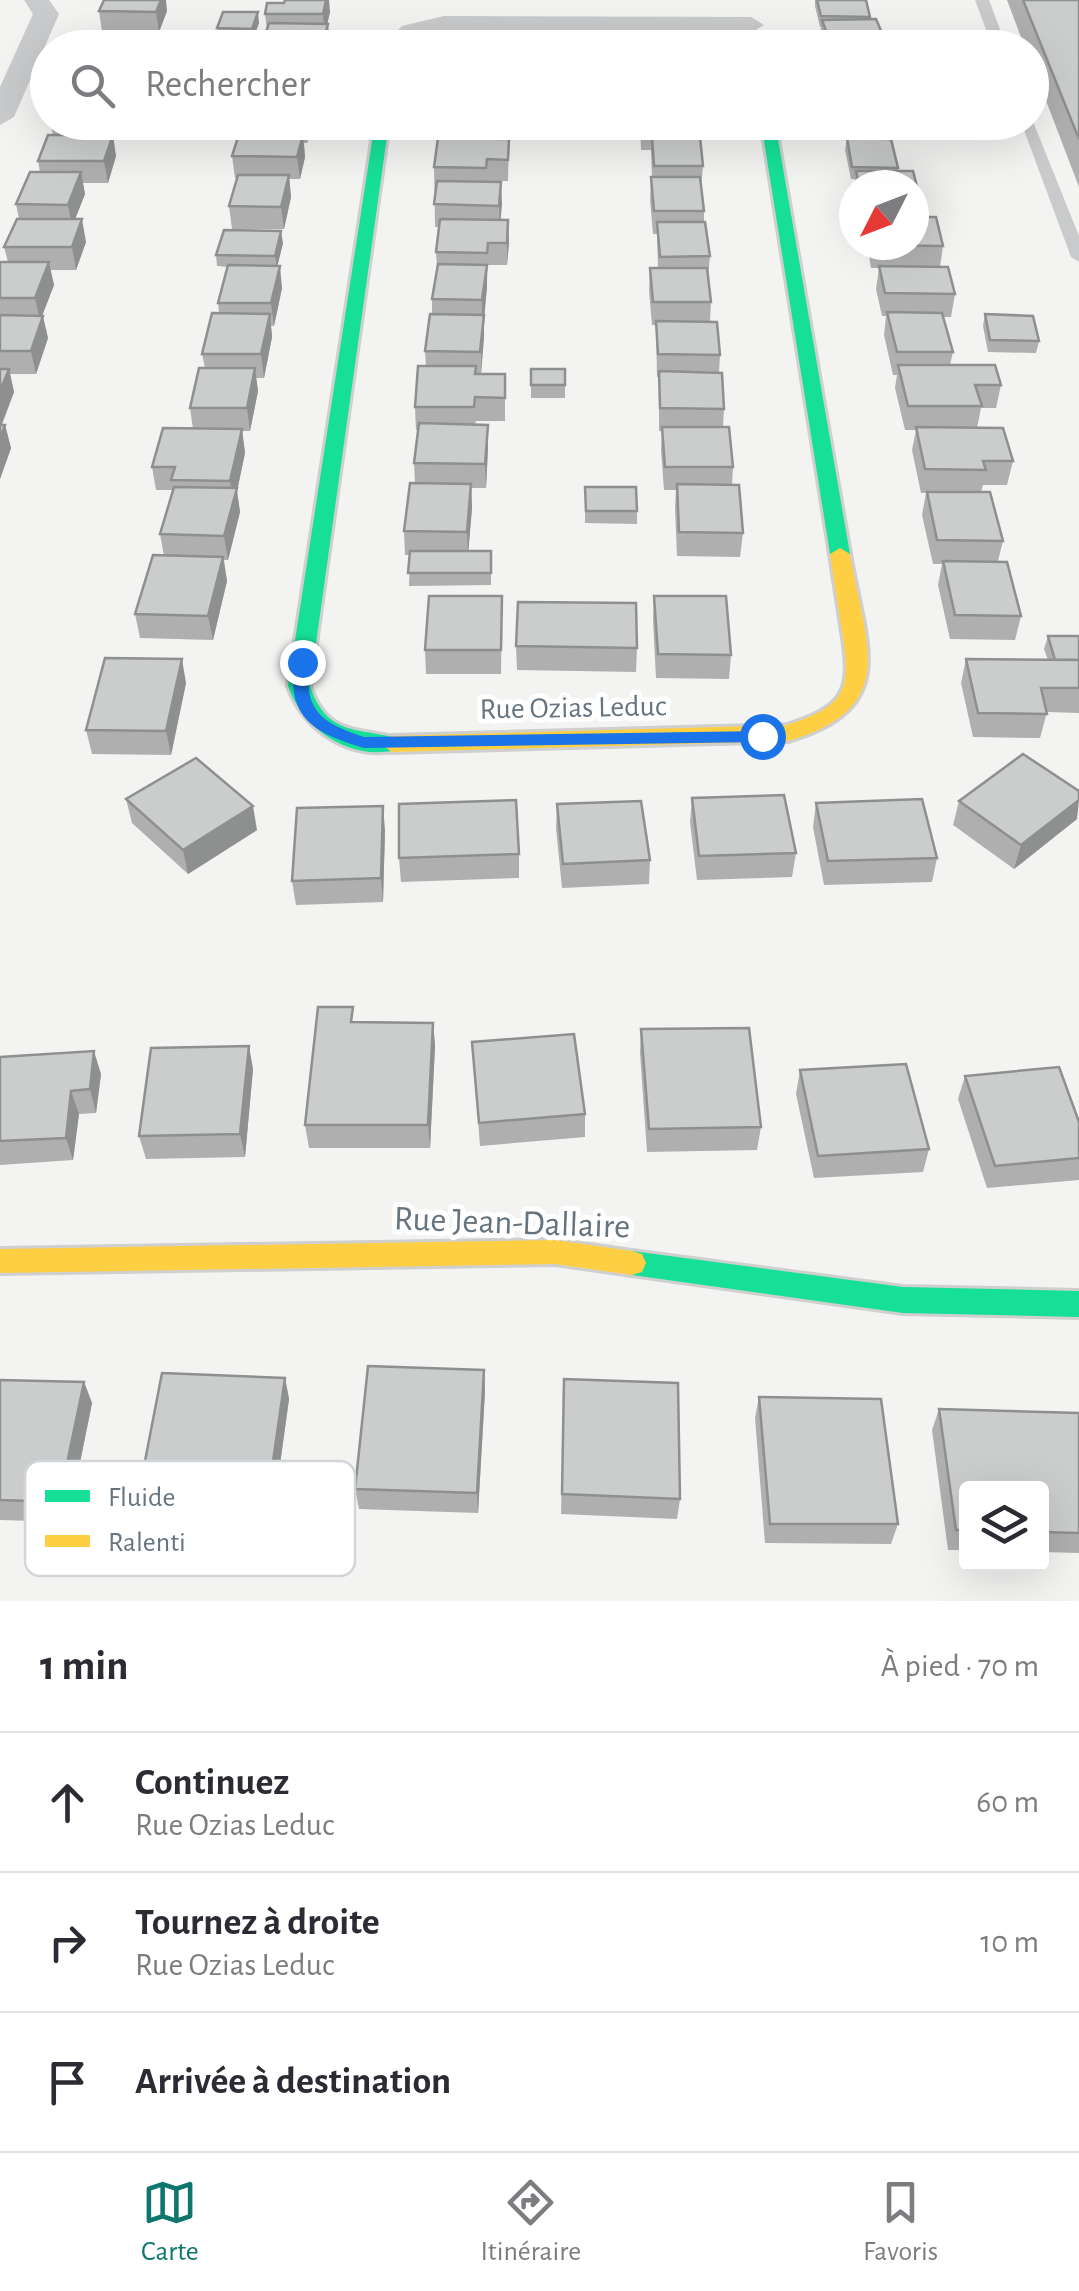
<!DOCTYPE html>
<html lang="fr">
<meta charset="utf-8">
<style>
:root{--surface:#fff;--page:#f2f2f3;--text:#2b2b33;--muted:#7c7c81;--line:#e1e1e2;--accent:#0f766e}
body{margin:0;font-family:"Alegreya Sans",sans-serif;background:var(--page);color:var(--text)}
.controls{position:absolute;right:30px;bottom:30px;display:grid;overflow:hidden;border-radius:10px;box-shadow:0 10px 40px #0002}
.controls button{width:90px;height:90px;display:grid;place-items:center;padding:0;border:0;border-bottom:2px solid var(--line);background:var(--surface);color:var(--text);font:50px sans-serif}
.compass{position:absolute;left:839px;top:170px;width:90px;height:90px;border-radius:50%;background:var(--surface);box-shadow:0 10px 40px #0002;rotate:228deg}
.stop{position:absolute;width:30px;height:30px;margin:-22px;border:8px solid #1a73e8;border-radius:50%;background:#fff}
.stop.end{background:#1a73e8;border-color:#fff;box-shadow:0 2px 10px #0008}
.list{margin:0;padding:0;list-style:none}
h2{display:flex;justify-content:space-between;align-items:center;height:130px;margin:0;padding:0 40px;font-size:42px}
h2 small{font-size:32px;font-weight:400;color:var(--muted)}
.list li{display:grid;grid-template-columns:65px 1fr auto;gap:30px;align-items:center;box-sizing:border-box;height:140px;padding:0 40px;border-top:2px solid var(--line)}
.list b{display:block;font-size:38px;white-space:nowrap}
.list p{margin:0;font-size:32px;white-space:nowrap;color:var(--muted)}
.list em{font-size:32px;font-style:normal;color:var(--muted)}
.icon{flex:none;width:55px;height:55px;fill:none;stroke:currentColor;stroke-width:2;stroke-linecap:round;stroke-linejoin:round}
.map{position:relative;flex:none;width:1079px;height:1601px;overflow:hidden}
.search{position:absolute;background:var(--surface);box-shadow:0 10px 40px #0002;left:30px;right:30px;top:30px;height:110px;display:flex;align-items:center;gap:25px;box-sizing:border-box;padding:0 35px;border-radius:55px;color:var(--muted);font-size:38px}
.sheet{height:550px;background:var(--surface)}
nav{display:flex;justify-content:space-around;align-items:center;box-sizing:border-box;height:140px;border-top:2px solid var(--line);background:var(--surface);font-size:28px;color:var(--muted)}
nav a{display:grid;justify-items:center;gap:5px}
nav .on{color:var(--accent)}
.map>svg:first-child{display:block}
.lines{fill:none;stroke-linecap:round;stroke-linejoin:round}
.fast-casing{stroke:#cfcfd0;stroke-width:6}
.slow-casing{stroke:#cfcfd0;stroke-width:6}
.lane{fill:#c9cacb;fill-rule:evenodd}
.street{fill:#c9cacb;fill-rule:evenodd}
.fast{fill:#16e098;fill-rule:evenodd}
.slow{fill:#ffcf43;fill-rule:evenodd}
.wall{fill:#afafaf}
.shaded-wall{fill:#8e8f8f}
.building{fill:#cbcccc;stroke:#8e8f8f;stroke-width:2.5}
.route{fill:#1a73e8}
.labels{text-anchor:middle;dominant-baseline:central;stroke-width:10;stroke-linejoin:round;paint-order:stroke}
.street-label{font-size:30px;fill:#66747f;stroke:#fff}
.near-street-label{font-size:35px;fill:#66747f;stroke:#fff}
.key{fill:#fff;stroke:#d1d5d9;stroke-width:2.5}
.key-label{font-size:28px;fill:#66747f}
</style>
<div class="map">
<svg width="1079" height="1601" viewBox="0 0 1079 1601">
<rect width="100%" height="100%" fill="#f3f3f2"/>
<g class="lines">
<g class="fast-casing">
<g id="fast">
<path d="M375,122H389L310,686C327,737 358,727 400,739L403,744L400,749C352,763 303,730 288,686Z"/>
<path d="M761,122H775L850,554L840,560L830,554Z"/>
<path d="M632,1251L903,1287L1079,1291V1317L903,1313L632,1275L622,1272L618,1263L622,1254Z"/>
</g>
</g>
<g class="slow-casing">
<g id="slow">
<path d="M840,548L850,554C865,644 902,708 788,741L392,752L381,744L392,736L787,725C845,706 852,691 842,632C838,606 834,580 830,554Z"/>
<path d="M555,1240L632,1251L642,1254L646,1263L642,1272L632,1275L555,1264L0,1273V1249Z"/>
</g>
</g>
<g class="lane">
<path d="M975,0H989L1007,48H993Z"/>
<path d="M1032,119L1079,236V262L1071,257L1021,122H1032Z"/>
</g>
<g class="street">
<path d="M24,0H49L59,14L14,117L0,125V87L33,14Z"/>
<path d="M444,16L751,17L764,25L751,33L444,32L420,37L408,48H380L402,26Z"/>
</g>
<use href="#fast" class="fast"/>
<use href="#slow" class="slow"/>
</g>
<g class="wall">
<path d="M815,0H866L870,19L885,40L884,48H823L820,40L821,27H820L815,6Z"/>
<path d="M1007,0H1079V187L1032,64V48H1025Z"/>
<path d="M99,11H167L159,32H141L142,42L140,48H89L102,32Z"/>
<path d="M330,12L327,24L329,48H262L267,30L265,14Z"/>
<path d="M259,23L253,39H218L217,28Z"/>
<path d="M53,122H116L111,135L116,156L108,183H83L85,194L75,219L86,242L76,270H50L54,285L42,316L48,338L36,374H10L14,392L2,425H5L11,448L0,479V262H8L4,247L19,219L16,204L40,172L38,161L53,135L51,126Z"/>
<path d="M256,122H312L307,143H304L305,157L300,179H289L291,197L284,229H232L229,206L237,178H235L232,156L258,135Z"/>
<path d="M445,122H490L489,139H509L508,181H488L501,182L500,220L509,242L507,265H488L481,374H505V421H476L475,424L488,448L486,488H471L472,508L468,551H491V585L409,586L410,555H405L404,531L415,483L414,463L418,430H416L415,407L426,366L425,351L432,314V299L437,267L436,252L439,227H435L434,167L443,138Z"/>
<path d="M640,122L695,137L703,166L701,188L704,211V222L710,256L708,278L711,302L710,321L720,355L719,373L724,409L723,427L733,467L732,485L743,533L740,557L677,556L675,508L676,490H664L661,450L662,431H659V377H657L656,325H652L649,291L650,268H658L657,234H653L650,199L651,177H652L651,150H641Z"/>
<path d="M838,122H886L888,127L886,138H842Z"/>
<path d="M847,138L898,168V171L914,185H854L855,179H851L845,150Z"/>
<path d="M914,198H920L917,217L943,246L940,267L955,294L951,317H943L953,352L950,365L1001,385L996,408H981L977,428L1013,461L1007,485H983L981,492L1003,541L998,561L1021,616L1015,640L950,639L938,585L942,564H933L922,515L926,493H921L912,450L916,430H905L895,388L897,375H893L884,335L886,316H882L876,289L879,268H871L867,245H914Z"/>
<path d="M283,243L277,266L282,288L274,326H271L272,337L264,378H256L258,391L250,431H242L245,453L237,491L240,512L228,560H224L227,581L213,640L140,638L135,614L164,556L160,534L173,490H156L152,467L193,429L190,408L205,368L202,354L219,313L218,303L228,267L217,266L216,255Z"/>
<path d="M985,314L1039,341L1036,353L988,352L983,326Z"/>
<path d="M565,369V398H531V385Z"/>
<path d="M585,487L637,511V524L585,523Z"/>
<path d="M502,596L501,674H426L425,650Z"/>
<path d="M654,596L731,655L729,679L656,678L653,620Z"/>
<path d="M1048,636H1079V713L1047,712L1040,738L973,737L961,683L966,659L1048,660L1044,649Z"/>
<path d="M516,646L637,648L636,672L517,670Z"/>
<path d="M186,683L171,755L92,754L86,730Z"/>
<path d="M692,798L796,853L792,877L697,880L690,822Z"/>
<path d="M126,799L257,830L188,874L132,823Z"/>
<path d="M959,801L1077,819L1014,869L953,825Z"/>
<path d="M816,803L937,858L932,882L824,885L813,827Z"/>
<path d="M557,804L650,860L649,884L562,888L556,828Z"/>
<path d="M385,830L383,902L296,905L292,881Z"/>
<path d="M519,854V878L401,882L399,858Z"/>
<path d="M354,1022L433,1023L435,1046L430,1148H309L305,1125Z"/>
<path d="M641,1029L761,1127L757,1150L647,1152L640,1053Z"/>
<path d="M472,1042L585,1114V1137L480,1146Z"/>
<path d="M0,1057L101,1074L96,1113L79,1114L73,1160L0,1165Z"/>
<path d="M253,1069L245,1157L146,1159L139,1136Z"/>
<path d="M800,1070L929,1149L923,1172L814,1178L796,1094Z"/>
<path d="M965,1076L1079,1122V1180L987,1188L958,1099Z"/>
<path d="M484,1370L485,1391L478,1513L359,1509L355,1489Z"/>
<path d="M285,1378L289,1399L273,1515L146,1512L139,1492Z"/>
<path d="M564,1379L680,1499L677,1519L561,1514Z"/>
<path d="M0,1380L84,1382L92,1403L68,1522L0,1520Z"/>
<path d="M759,1397L898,1524L891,1544L765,1543L755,1418Z"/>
<path d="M939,1409L1079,1413V1553L1042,1552V1488H966V1550H948L932,1430Z"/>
</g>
<g class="shaded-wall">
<path d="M161,0H166L167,11L159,32L156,12Z"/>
<path d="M326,0H329L330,12L325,34L323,14Z"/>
<path d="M258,12L259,23L253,39L252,29Z"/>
<path d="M328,24L330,45L329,48H323Z"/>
<path d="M140,32L142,42L140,48H135Z"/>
<path d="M104,122H116L106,148L102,127Z"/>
<path d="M305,122H312L307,143Z"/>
<path d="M113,135L116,156L108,183L104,161Z"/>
<path d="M303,135L305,157L300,179L297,157Z"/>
<path d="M81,172L85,194L72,227L68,205Z"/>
<path d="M289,175L291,197L284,229L281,207Z"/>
<path d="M501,182L502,204L500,228L499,206Z"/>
<path d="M82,219L86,242L76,270L72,247Z"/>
<path d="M508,220L509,242L507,265V243Z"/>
<path d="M281,231L283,243L277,268L275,256Z"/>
<path d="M49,262L54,285L40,321L35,298Z"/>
<path d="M487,265V288L484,316V338L481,375L482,300Z"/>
<path d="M280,266L282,288L274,326L271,303Z"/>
<path d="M270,314L272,337L264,378L261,354Z"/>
<path d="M43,316L48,338L36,374L31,351Z"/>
<path d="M255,368L258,391L250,431L247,408Z"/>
<path d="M9,369L14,392L0,428V391Z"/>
<path d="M5,425L11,448L0,479V439Z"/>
<path d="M488,425V448L486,488L485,464Z"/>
<path d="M242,429L245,453L237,491L240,512L228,560L224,536L233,501L230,481Z"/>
<path d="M471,484L472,508L468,556L467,532Z"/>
<path d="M223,557L227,581L213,640L208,616Z"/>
<path d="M182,659L186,683L171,755L166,731Z"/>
<path d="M1079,800L1077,819L1014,869L1021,845Z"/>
<path d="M253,806L257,830L188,874L183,850Z"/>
<path d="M383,806L385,830L383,902L381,878Z"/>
<path d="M433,1023L435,1046L430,1148L428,1125Z"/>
<path d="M249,1046L253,1069L245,1157L240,1134Z"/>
<path d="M94,1051L101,1074L96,1113L90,1089Z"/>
<path d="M71,1091L79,1114L73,1160L66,1138Z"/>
<path d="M484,1370L485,1391L478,1513L477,1493Z"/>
<path d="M285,1378L289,1399L273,1515L268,1496Z"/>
<path d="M84,1382L92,1403L68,1522L59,1502Z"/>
</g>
<g class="building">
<path d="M104,0H161L156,12L99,11Z"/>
<path d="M285,0H326L323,14H265L267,3H284Z"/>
<path d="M817,0H866L870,17L821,16Z"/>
<path d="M1023,0H1079V139Z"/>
<path d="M223,12H258L252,29L217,28Z"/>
<path d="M876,19L885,40L830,42L822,20Z"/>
<path d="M269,23L328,24L322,45H262Z"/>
<path d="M96,32H140L135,48H89Z"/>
<rect x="632" y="38" width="48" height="10"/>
<rect x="466" y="42" width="55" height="6"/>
<path d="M553,45L610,46V48H553Z"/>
<path d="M53,122H104L102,127L51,126Z"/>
<path d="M445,122H489L488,138H443Z"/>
<path d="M641,122H694L695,137H652V138H641Z"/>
<path d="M842,122H886L888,127H843Z"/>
<path d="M239,134L303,135L297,157L232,156Z"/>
<path d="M48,135H113L104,161H38Z"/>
<path d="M652,137H700L703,166H654Z"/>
<path d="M438,138L509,139L508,160L487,159L486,168L434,167Z"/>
<path d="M847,138L891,139L898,168L852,167Z"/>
<path d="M856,171H913L920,198H914V185H859Z"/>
<path d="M30,172H81L68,205L16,204Z"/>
<path d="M238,175H289L281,207L229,206Z"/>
<path d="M651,177H700L704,211H654Z"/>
<path d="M437,181L501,182L499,206L434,204Z"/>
<path d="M914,217H936L943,246L875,245H914Z"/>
<path d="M17,219H82L72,247H4Z"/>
<path d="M440,219L508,220L507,243H488L487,253L436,252Z"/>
<path d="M657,222H705L710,256L660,257Z"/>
<path d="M224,230L281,231L275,256L216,255Z"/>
<path d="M0,262H49L35,298H0Z"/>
<path d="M438,264L487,265L482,300L432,299Z"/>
<path d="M228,265L280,266L271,303H218Z"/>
<path d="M879,266L948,267L955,294L885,293Z"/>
<path d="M650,268H707L711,302H653Z"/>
<path d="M887,312L942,313L953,352H897Z"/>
<path d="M212,313L270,314L261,354H202Z"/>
<path d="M430,314L484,315L480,352L425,351Z"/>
<path d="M985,314L1033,316L1039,341L990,340Z"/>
<path d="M0,315L43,316L31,351H0Z"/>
<path d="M656,321L717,322L720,355L658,354Z"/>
<path d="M898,365H995L1001,385H975L982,406H908Z"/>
<path d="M418,366H476L475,374H505V398L475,397L474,407H415Z"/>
<path d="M199,368H255L247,408H190Z"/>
<path d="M0,369H9L0,391Z"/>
<rect x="531" y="369" width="34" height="16"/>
<path d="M659,371L722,373L724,409L660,408Z"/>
<path d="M419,423L488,425L485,464L414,463Z"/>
<path d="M0,425H5L0,439Z"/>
<path d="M662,427H729L733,467H665Z"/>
<path d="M916,427L1003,428L1013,461H983L986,470L925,469Z"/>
<path d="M163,428L242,429L230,481L171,480L175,467H152Z"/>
<path d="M410,483L471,484L467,532L404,531Z"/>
<path d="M677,484L739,485L743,533L679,532Z"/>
<path d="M174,487L237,488L224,536L160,534Z"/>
<path d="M585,487H636L637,511H586Z"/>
<path d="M927,492H990L1003,541L937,540Z"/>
<path d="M410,551H491V573H408Z"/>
<path d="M153,555L223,557L208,616L135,614Z"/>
<path d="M943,561L1007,562L1021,616L955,615Z"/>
<path d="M429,596H502L501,650H425Z"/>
<path d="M654,596H726L731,655L658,654Z"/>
<path d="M518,602L636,603L637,648L516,646Z"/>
<path d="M1048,636H1079V660H1055Z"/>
<path d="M105,658L182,659L166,731L86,730Z"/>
<path d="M966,659L1079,660V688H1041L1047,714L978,713Z"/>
<path d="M1023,754L1079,791V800L1021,845L959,801Z"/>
<path d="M196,758L253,806L183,850L126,799Z"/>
<path d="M784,795L796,853L699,856L692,798Z"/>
<path d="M922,799L937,858L828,861L816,803Z"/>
<path d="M516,800L519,854L399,858V804Z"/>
<path d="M641,801L650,860L563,864L557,804Z"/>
<path d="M383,806L381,878L292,881L297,808Z"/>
<path d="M318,1007H353L351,1022L433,1023L428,1125H305Z"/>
<path d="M749,1028L761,1127L649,1129L641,1029Z"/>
<path d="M574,1034L585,1114L479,1123L472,1042Z"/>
<path d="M249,1046L240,1134L139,1136L151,1048Z"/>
<path d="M94,1051L90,1089L71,1091L66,1138L0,1141V1057Z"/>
<path d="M906,1064L929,1149L818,1156L800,1070Z"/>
<path d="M1059,1067L1079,1122V1158L995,1166L965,1076Z"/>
<path d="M368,1366L484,1370L477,1493L355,1489Z"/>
<path d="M162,1373L285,1378L268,1496L139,1492Z"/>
<path d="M564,1379L678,1383L680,1499L562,1494Z"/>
<path d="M0,1380L84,1382L59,1502L0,1500Z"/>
<path d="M759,1397L881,1399L898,1524H770Z"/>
<path d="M939,1409L1079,1413V1533L1042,1532V1488H966V1530H956Z"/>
</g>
<path class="route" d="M302,657L309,662C304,711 320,722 364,737L762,731L770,736L762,742L364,748C314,733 287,719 294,662Z"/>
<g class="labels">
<g class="street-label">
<text transform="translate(573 708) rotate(-1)">Rue Ozias Leduc</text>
</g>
<g class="near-street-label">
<text transform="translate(512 1223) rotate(2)">Rue Jean-Dallaire</text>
</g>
</g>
<rect x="25" y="1461" width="330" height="115" rx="15" class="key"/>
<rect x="45" y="1490" width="45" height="12" fill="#16e098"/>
<rect x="45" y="1535" width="45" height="12" fill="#ffcf43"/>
<g class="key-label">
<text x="108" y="1506">Fluide</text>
<text x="108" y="1551">Ralenti</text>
</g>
</svg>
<div class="controls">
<button><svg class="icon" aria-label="layers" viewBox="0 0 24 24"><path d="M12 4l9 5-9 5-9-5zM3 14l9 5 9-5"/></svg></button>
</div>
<svg class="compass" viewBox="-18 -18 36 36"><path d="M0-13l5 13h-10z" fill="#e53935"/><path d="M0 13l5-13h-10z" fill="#7c7c81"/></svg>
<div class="stop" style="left:762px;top:736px"></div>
<div class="stop end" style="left:302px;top:662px"></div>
<div class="search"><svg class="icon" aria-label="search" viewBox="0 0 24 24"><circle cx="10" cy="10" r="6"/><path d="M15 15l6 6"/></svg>Rechercher</div>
</div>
<section class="sheet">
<h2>1 min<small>À pied · 70 m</small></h2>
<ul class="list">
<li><svg class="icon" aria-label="ahead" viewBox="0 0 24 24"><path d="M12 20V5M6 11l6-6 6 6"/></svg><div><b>Continuez</b><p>Rue Ozias Leduc</p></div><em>60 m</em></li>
<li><svg class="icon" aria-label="right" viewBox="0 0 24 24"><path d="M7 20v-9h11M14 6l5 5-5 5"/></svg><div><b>Tournez à droite</b><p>Rue Ozias Leduc</p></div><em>10 m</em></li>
<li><svg class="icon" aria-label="arrive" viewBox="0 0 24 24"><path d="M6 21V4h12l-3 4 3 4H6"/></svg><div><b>Arrivée à destination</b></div></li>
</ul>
</section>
<nav>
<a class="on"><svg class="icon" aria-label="map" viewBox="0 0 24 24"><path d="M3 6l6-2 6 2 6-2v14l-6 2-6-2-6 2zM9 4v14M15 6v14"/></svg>Carte</a>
<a><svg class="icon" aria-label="directions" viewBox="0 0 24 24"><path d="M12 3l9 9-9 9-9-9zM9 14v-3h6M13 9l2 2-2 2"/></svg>Itinéraire</a>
<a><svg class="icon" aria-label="saved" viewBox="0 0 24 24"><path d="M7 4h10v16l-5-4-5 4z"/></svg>Favoris</a>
</nav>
